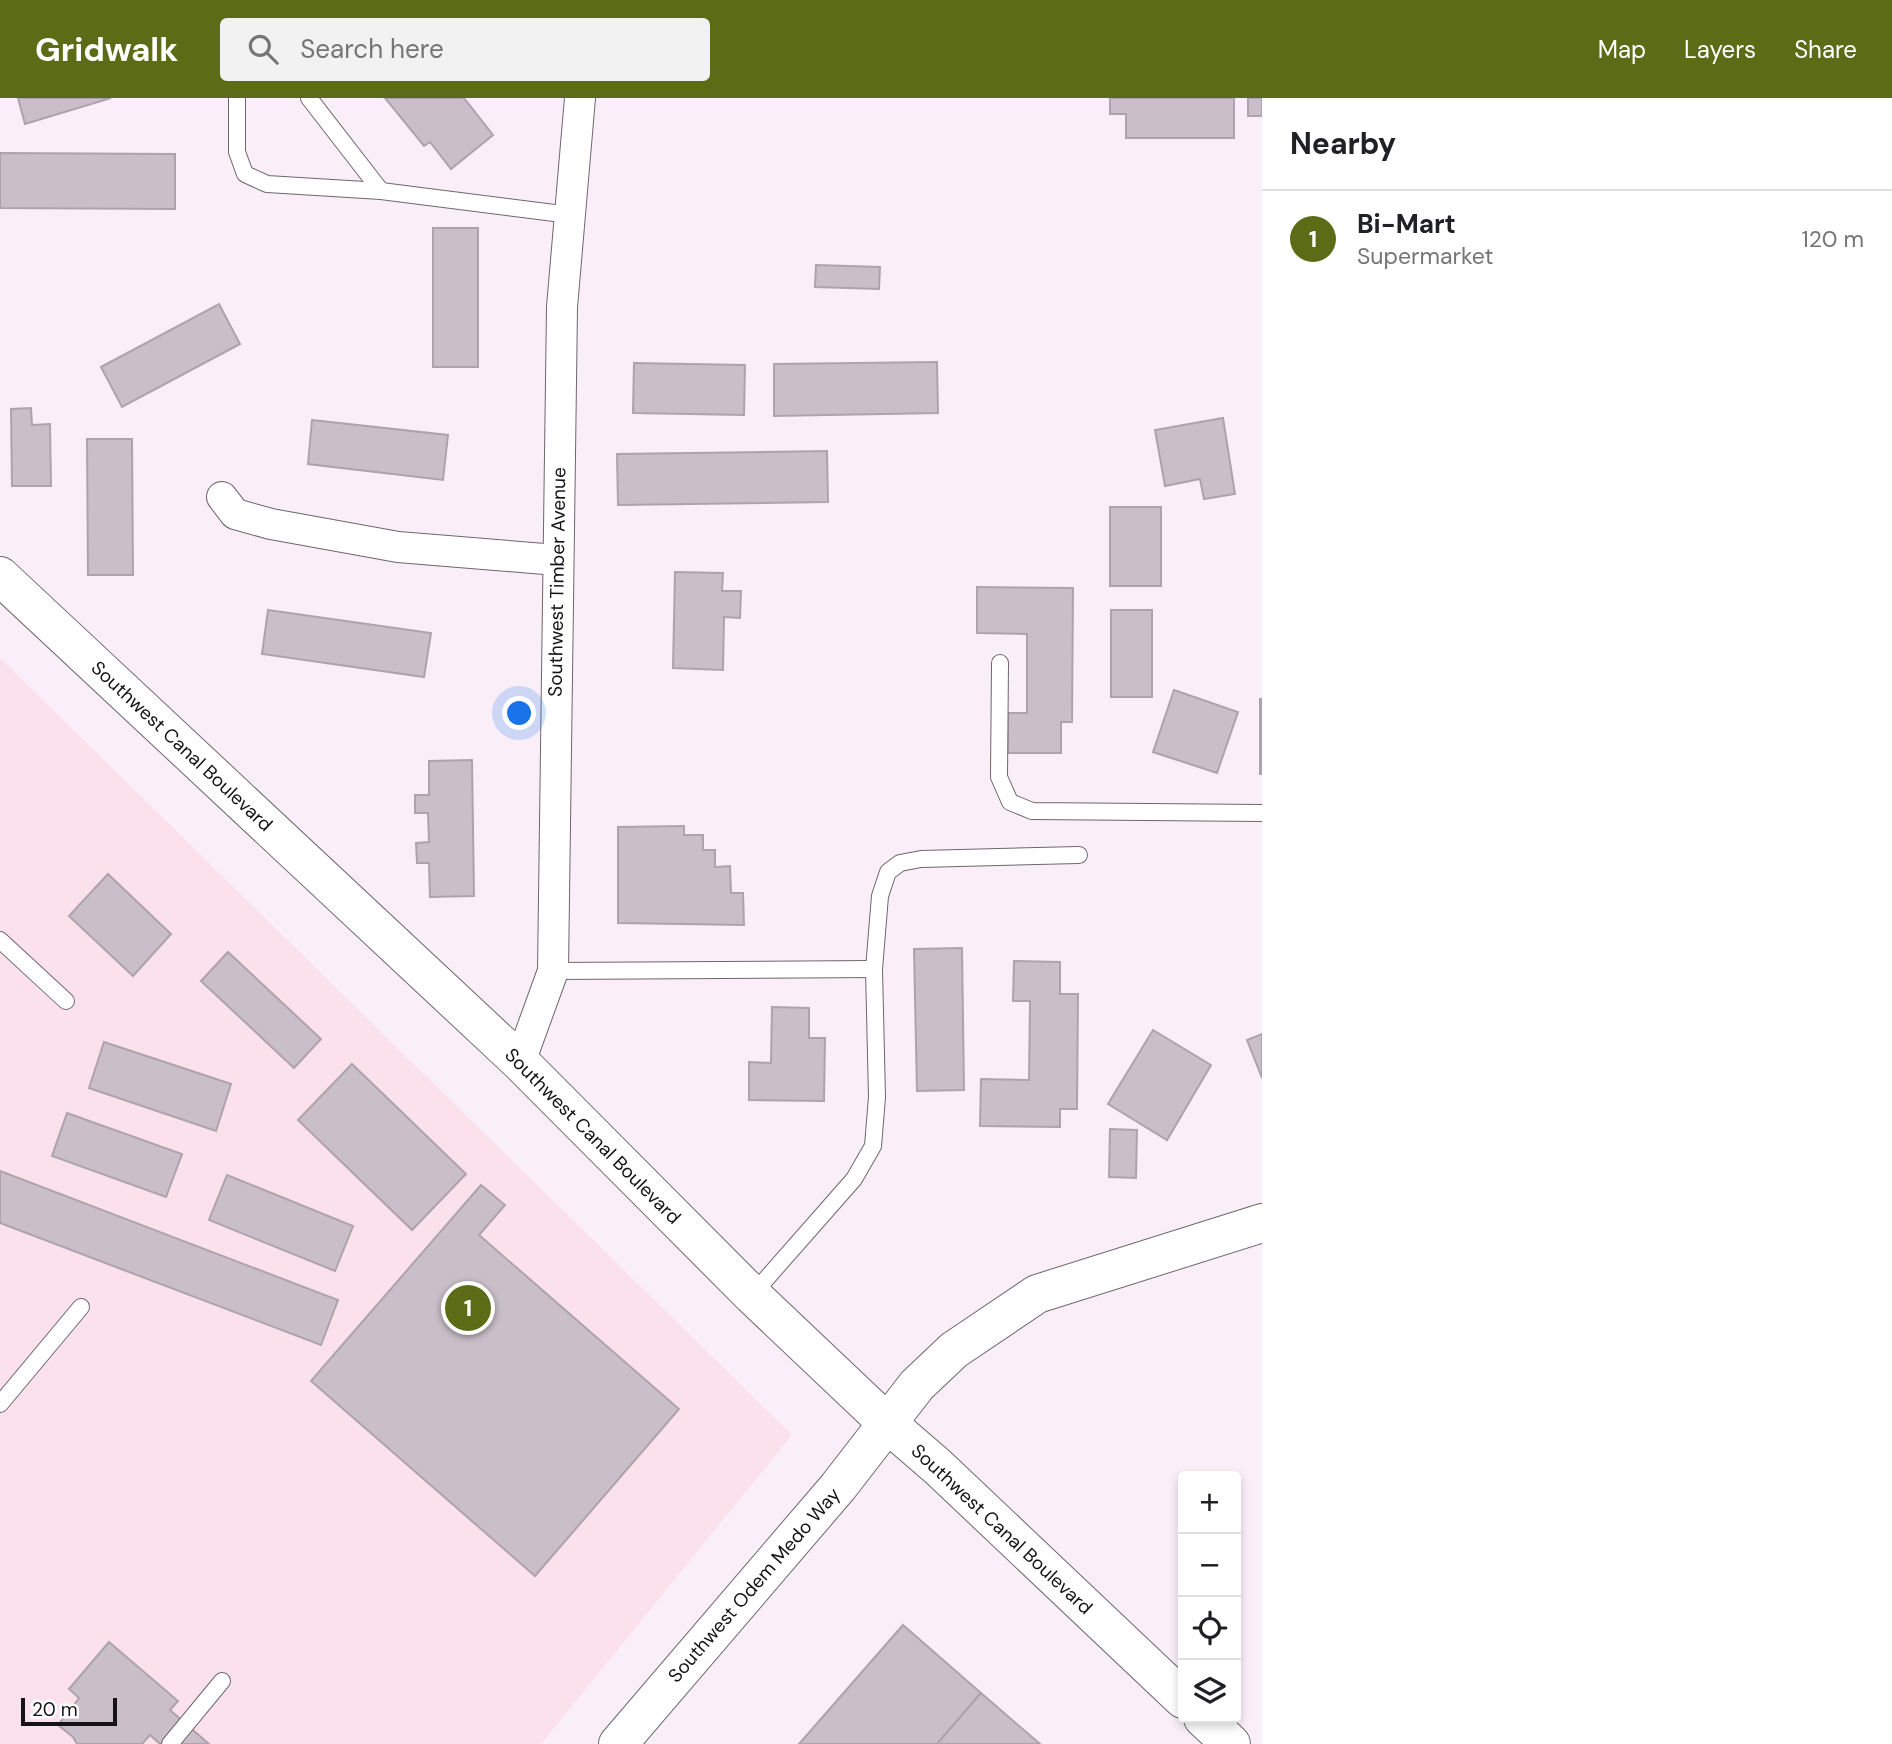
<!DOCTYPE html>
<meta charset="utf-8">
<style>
:root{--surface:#fff;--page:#f2f2f2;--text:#202124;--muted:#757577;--line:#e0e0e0;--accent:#5c6c16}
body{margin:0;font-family:"DM Sans",sans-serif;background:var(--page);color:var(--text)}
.controls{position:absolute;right:21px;bottom:21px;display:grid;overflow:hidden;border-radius:7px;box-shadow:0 4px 10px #0003}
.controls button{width:63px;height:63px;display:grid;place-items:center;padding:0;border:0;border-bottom:2px solid var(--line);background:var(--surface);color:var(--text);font:35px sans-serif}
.scale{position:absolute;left:21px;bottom:18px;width:96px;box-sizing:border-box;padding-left:7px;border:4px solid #161316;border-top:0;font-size:19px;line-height:24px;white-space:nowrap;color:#161316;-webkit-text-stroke:5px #fff;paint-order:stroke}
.you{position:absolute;left:520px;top:616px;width:24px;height:24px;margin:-18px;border:5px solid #fff;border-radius:50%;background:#1a73e8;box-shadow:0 0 0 10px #1a73e833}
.badge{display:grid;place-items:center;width:46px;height:46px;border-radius:50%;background:var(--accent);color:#fff;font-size:23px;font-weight:700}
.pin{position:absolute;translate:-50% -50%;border:4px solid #fff;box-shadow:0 2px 7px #0006}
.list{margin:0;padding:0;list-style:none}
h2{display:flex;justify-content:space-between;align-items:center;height:91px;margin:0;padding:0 28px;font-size:30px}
h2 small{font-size:23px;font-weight:400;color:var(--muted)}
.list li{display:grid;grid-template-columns:46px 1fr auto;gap:21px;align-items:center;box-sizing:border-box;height:98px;padding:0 28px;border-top:2px solid var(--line)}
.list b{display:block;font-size:26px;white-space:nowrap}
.list p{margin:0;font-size:23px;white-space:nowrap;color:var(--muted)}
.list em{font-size:23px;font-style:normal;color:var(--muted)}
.icon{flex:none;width:38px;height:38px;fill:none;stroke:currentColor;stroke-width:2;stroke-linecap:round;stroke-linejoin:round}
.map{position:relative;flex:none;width:1262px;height:1646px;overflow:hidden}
header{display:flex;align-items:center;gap:42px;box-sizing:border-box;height:98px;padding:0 35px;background:var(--accent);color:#fff}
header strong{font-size:33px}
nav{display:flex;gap:38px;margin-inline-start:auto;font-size:24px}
.search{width:490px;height:63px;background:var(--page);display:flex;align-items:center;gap:18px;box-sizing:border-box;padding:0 24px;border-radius:7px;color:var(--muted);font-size:26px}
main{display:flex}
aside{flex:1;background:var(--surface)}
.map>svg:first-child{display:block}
.commercial{fill:#fae1ec}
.building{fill:#cabfc8;stroke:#aea3ac;stroke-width:2}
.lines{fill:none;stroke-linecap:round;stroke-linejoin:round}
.lane-casing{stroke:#6e666e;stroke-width:18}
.street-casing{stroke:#6e666e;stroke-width:32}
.secondary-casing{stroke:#6e666e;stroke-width:40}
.lane{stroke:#fff;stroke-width:16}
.street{stroke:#fff;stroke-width:30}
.secondary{stroke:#fff;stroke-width:38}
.labels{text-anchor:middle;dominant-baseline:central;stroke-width:5;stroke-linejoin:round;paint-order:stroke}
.street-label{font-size:19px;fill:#161316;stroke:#fff}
</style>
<header>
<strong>Gridwalk</strong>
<div class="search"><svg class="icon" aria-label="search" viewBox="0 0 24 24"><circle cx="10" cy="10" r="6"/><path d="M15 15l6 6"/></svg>Search here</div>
<nav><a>Map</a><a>Layers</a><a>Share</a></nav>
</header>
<main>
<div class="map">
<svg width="1262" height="1646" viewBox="0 0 1262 1646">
<rect width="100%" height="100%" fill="#faeff9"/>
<path class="commercial" d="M0,560L792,1337L541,1646H0Z"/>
<g class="building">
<path d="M18,0H111L25,26Z"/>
<path d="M385,0H464L493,37L451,71L430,44L424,48Z"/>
<path d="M1110,0H1234V40H1126V16H1110Z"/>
<rect x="1248" y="0" width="14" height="18"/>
<path d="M0,55L175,56V111L0,110Z"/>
<rect x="433" y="130" width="45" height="139"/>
<path d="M816,167L880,169L879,191L815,189Z"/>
<path d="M219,206L240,246L122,309L101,269Z"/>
<path d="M937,264L938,315L774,318V266Z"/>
<path d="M634,265L745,267L744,317L633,315Z"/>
<path d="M31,310L32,327L50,326L51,388H12L11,311Z"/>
<path d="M1223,320L1235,396L1204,401L1200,381L1165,388L1155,332Z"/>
<path d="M312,322L448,337L443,382L308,366Z"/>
<path d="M87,341H132L133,477H88Z"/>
<path d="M827,353L828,404L618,407L617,356Z"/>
<rect x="1110" y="409" width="51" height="79"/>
<path d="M675,474L723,475L722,493H741L740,520L724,519L723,572L673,570Z"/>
<path d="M977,489L1073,490L1072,624H1061V655H1008V615H1027V536L977,535Z"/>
<path d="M268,512L431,535L424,579L262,556Z"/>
<rect x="1111" y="512" width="41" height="87"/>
<path d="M1174,592L1238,614L1217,675L1153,654Z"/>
<rect x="1260" y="601" width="2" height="75"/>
<path d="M472,662L474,798L430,799L429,765H417L416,745L429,744L428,715H415V697H429V663Z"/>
<path d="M684,728V737H703V752H715V769L730,768L731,795H743L744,827L618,825V729Z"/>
<path d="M108,776L171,836L133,878L69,818Z"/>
<path d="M962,850L964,992L917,993L914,851Z"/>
<path d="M228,854L321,941L294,970L201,883Z"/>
<path d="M1014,863L1060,864V896H1078L1077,1011H1060V1029L980,1028L981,981L1029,982L1030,903H1013Z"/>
<path d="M772,909L809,910V940H825L824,1003L749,1002V964L771,965Z"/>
<path d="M1153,932L1211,967L1167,1042L1108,1006Z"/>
<path d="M1262,936V980L1247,942Z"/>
<path d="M104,944L231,986L216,1033L89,990Z"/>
<path d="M352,966L466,1076L412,1132L298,1022Z"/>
<path d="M67,1015L182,1056L166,1099L52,1058Z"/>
<path d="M1110,1031L1137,1032L1136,1080L1109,1079Z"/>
<path d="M0,1073L338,1202L321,1247L0,1125Z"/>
<path d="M227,1077L353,1128L335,1173L209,1122Z"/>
<path d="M481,1087L505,1107L479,1137L679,1311L535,1478L311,1283Z"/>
<path d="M903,1527L981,1595L937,1646H799Z"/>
<path d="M109,1544L178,1603L170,1612L209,1646H160L150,1637L142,1646H77L73,1639L58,1627L79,1600L69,1591Z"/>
<path d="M981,1595L1040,1646H937Z"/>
</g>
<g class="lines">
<g class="lane-casing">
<g id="lane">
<path d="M237,0V54L245,76L267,86L381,93L570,117"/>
<path d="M309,0L381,93"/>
<path d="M1000,565L999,679L1010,704L1032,713L1262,715"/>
<path d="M0,842L66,903"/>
<path d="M553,873L874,871"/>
<path d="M752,1197L854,1081L873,1048L877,999L874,871L880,798L888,774L900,765L921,761L1079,757"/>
<path d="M0,1306L81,1209"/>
<path d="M170,1646L222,1583"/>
</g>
</g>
<g class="street-casing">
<g id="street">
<path d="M222,399L235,416L271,426L398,449L557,462"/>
<path d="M520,964L553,873L562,209L580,0"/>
</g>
</g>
<g class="secondary-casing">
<g id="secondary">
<path d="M0,478L520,964L752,1197L887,1325L938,1369L1183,1601"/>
<path d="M1203,1620L1231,1646"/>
<path d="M618,1646L838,1389L917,1287L954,1252L1037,1196L1262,1125"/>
</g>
</g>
<use href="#lane" class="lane"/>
<use href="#street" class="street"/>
<use href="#secondary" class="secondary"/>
</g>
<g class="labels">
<g class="street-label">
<text transform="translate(557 484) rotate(-89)">Southwest Timber Avenue</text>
<text transform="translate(182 648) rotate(43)">Southwest Canal Boulevard</text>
<text transform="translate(593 1038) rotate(45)">Southwest Canal Boulevard</text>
<text transform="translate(1002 1431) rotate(43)">Southwest Canal Boulevard</text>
<text transform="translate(754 1487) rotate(-49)">Southwest Odem Medo Way</text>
</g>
</g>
</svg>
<div class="controls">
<button>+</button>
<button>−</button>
<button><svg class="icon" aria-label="locate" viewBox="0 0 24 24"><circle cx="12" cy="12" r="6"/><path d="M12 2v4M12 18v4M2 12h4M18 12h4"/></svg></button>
<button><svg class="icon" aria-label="layers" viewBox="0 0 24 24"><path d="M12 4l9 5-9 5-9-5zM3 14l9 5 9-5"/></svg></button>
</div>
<div class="scale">20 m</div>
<div class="you"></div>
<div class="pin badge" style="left:468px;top:1210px">1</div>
</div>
<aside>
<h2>Nearby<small></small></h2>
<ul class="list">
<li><span class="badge">1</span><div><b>Bi-Mart</b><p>Supermarket</p></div><em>120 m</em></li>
</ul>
</aside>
</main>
